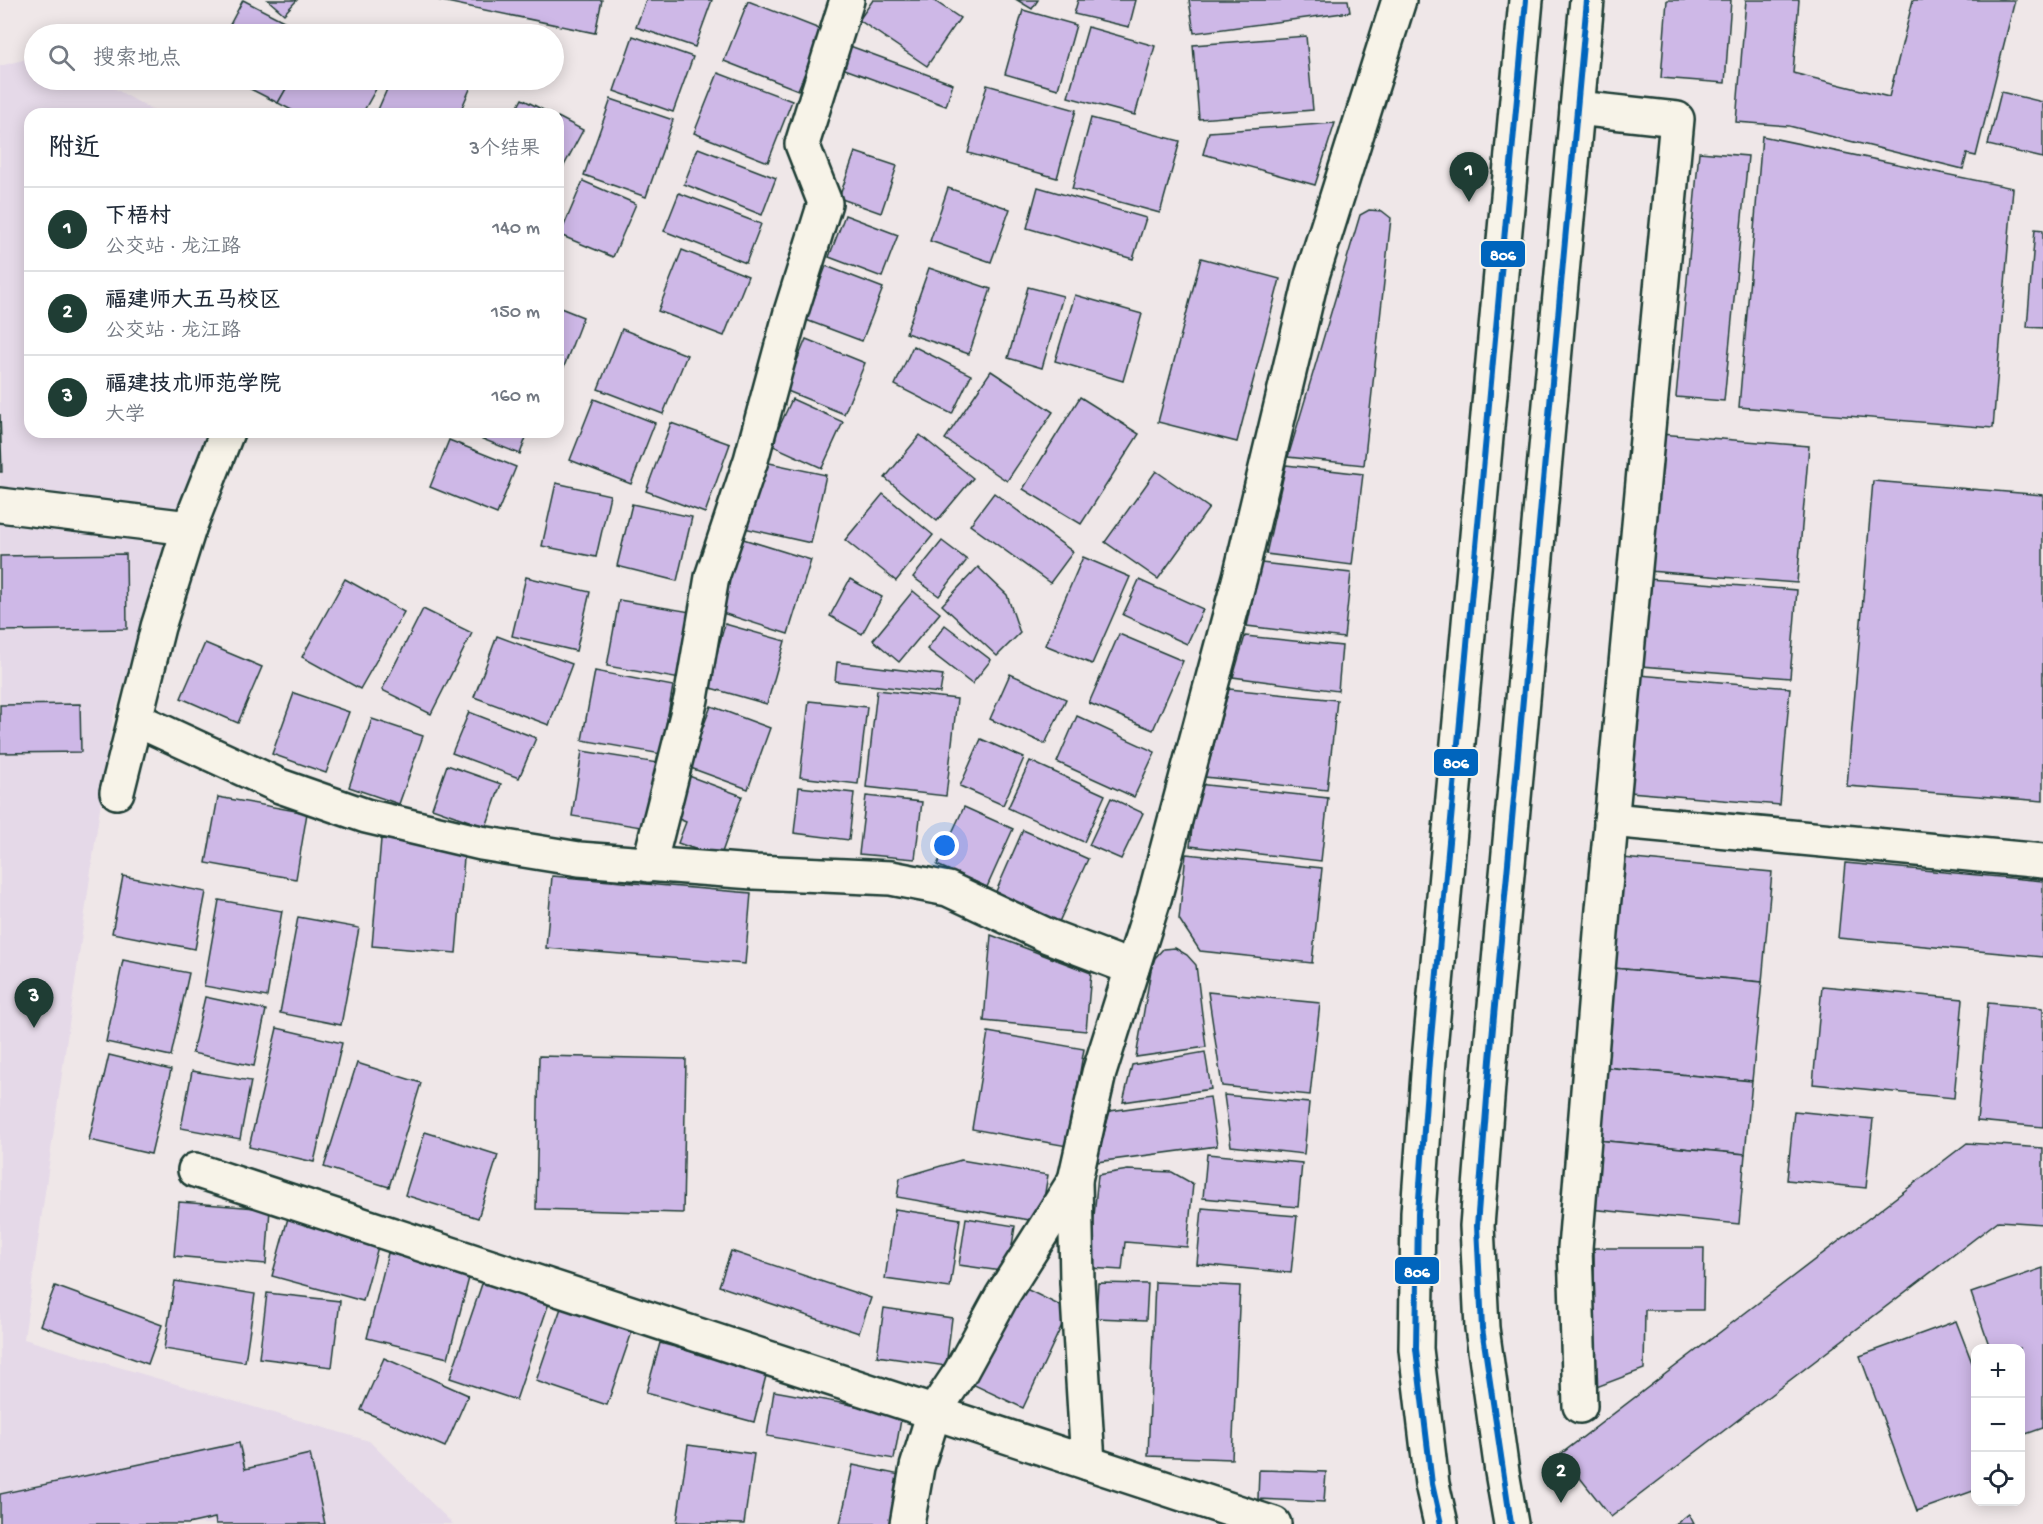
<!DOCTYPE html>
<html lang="zh">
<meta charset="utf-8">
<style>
:root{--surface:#fff;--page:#f6f6f7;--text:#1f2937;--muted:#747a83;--line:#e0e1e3;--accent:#1f3d34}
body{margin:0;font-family:"Gochi Hand","LXGW WenKai TC",sans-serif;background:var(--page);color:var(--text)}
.controls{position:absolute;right:18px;bottom:18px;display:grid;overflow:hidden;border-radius:12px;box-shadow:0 3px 15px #0003}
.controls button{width:54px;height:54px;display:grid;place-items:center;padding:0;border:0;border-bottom:2px solid var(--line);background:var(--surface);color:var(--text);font:30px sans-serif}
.you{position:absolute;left:945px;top:846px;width:21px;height:21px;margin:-15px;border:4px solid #fff;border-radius:50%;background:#1a73e8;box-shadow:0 0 0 9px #1a73e833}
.badge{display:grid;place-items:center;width:39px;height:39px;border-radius:50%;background:var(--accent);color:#fff;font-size:20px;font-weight:700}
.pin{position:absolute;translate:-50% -50px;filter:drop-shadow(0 2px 3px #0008)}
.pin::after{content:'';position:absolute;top:32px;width:21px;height:18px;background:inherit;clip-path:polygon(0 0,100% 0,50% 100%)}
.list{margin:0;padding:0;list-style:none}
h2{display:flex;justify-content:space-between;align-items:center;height:78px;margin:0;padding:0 24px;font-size:26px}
h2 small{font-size:20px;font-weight:400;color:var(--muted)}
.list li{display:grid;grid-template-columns:39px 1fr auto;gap:18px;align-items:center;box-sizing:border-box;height:84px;padding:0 24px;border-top:2px solid var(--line)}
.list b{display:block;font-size:22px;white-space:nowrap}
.list p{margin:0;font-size:20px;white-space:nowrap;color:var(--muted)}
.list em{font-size:20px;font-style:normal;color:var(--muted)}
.icon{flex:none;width:33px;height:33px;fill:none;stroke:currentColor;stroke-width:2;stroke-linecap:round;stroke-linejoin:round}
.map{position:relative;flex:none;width:2043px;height:1524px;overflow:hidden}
.search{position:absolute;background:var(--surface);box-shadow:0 3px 15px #0003;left:24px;top:24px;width:540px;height:66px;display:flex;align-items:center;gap:15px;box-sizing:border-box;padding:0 21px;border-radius:33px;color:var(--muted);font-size:22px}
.panel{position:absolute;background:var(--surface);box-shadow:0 3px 15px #0003;left:24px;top:108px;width:540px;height:330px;border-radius:18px}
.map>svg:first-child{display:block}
.built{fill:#e5d9e8}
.building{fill:#ceb8e7;stroke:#1f3d34;stroke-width:1.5}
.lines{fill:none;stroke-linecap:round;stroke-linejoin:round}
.street-casing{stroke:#1f3d34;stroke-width:38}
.primary-casing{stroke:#1f3d34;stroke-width:38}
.street{stroke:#f7f3e8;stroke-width:33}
.primary{stroke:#f7f3e8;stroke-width:33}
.bus-1-casing{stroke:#f7f3e8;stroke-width:10}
.bus-1{stroke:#0065bd;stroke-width:6}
.line-badge{stroke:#f7f3e8;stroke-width:2}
.badge-label{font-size:16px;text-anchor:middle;font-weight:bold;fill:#fff}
</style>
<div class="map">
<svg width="2043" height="1524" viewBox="0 0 2043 1524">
<rect width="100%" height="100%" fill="#efe7e8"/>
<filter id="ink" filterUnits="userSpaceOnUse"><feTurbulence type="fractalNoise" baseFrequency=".0167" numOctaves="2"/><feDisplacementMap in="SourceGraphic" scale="12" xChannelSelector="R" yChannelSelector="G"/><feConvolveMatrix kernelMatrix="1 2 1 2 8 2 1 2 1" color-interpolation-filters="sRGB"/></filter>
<g filter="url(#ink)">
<path class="built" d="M34,57V80H100L159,114H30V432H208L113,717L24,1339L369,1441L453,1524H0V66Z"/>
<g class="building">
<path d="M243,0L309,34H225Z"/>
<path d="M268,0H297L284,14Z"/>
<path d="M437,0H602L595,33Z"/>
<path d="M646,0H712L695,47L636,27Z"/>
<path d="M873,0H933L960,18L927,66L859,20Z"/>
<path d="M1017,0H1038L1032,9Z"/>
<path d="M1078,0H1136L1129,27L1074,14Z"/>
<path d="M1189,0H1348L1350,12L1194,33Z"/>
<path d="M1667,0H1731L1725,83L1661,78Z"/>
<path d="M1746,0H1799L1793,73L1889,97L1913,0H2015L1976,156L1967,154L1963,169L1789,126L1736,122Z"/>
<path d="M748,1L822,30L798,90L724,61Z"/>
<path d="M1023,10L1076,25L1058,89L1005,74Z"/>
<path d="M1088,27L1155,46L1135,115L1068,97Z"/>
<path d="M633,36L693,57L673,112L614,91Z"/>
<path d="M1306,36L1313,110L1199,119L1193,45Z"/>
<path d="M850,46L953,84L946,106L842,68Z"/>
<path d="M718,73L792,101L768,162L694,133Z"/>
<path d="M233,80H291L278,103Z"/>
<path d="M291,80H381L362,114H299L278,103Z"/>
<path d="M391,80H474L459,114H382L377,112Z"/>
<path d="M987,85L1076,110L1057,178L968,153Z"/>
<path d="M2001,92L2043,102V158L1988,145Z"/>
<path d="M522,99L551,114H514Z"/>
<path d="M611,99L673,120L646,197L584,175Z"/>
<path d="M558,117L583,130L558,177Z"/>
<path d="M1091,118L1180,141L1160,213L1072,189Z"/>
<path d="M1335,123L1315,185L1203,154L1209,132Z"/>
<path d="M1762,136L2013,188L1993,428L1739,407Z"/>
<path d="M698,148L776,178L762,215L684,184Z"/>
<path d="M855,152L897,166L881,213L839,198Z"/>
<path d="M1699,152L1748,156L1724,401L1676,397Z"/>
<path d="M583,181L636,204L613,257L560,235Z"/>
<path d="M1038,187L1146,218L1133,259L1027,228Z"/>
<path d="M948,188L1010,209L991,262L930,241Z"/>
<path d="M679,193L761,224L746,263L664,231Z"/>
<path d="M1369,210L1382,211L1391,218L1364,465L1288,457L1360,215Z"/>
<path d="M845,215L898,235L882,277L829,257Z"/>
<path d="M2035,229L2043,230V328L2027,327Z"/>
<path d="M682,250L748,276L724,336L658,311Z"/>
<path d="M1201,258L1280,279L1237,442L1158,422Z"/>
<path d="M826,266L883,288L862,341L806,320Z"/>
<path d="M929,268L991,289L969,354L906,333Z"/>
<path d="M1028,287L1063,296L1042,368L1008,358Z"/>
<path d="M1075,295L1142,314L1123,381L1055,361Z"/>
<path d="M558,307L583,317L560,377L558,376Z"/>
<path d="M622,329L687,355L663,414L598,389Z"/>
<path d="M806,339L865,363L844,414L785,390Z"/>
<path d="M913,346L971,375L952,414L895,385Z"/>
<path d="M991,371L1053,412L1007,481L945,439Z"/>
<path d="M1080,397L1139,434L1081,524L1023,489Z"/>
<path d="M594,399L655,423L631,484L570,460Z"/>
<path d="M792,399L843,422L822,468L771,445Z"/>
<path d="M0,414L2,472H0Z"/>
<path d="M671,423L730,444L705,513L646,491Z"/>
<path d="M465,432H528L520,454Z"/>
<path d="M1660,434L1809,446L1797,583L1649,571Z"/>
<path d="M920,435L973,478L937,521L885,478Z"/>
<path d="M449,440L516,467L497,514L430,487Z"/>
<path d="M760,461L826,475L811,543L744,528Z"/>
<path d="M1286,465L1363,474L1352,565L1266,554Z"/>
<path d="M1156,471L1209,508L1158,579L1105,542Z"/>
<path d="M1873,481L2043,495V801L1847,786Z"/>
<path d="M556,483L610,495L596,557L542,546Z"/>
<path d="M994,493L1073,552L1050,583L970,525Z"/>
<path d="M883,494L933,535L896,581L845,540Z"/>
<path d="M632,504L692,517L677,581L617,566Z"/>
<path d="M740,538L811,560L788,634L716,611Z"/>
<path d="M942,541L967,560L939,596L913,577Z"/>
<path d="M126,554L127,629L0,631V556Z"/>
<path d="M1083,557L1130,577L1092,664L1045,645Z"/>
<path d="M1261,563L1351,573L1344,638L1247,626Z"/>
<path d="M978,567L1007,595L1020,633L997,656L942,605Z"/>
<path d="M526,577L590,592L576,651L512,636Z"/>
<path d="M345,579L404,612L360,689L302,657Z"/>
<path d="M850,579L882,597L862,634L830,616Z"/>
<path d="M1648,579L1797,590L1790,678L1641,666Z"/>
<path d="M1139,580L1203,609L1187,644L1123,615Z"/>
<path d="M913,591L940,613L899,662L873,640Z"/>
<path d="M619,600L691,612L680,679L607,666Z"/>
<path d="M423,609L472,633L431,714L382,690Z"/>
<path d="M725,624L785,641L767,704L707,687Z"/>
<path d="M945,625L991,660L972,684L927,649Z"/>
<path d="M1119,634L1183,661L1153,730L1089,703Z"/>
<path d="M497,636L572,664L549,725L474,697Z"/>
<path d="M1245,636L1342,646L1338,691L1233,677Z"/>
<path d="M205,643L262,667L238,723L181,698Z"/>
<path d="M837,662L943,675L940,693L835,681Z"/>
<path d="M595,671L673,686L661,754L582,740Z"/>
<path d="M1010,674L1066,699L1045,744L990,719Z"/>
<path d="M1639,675L1790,688L1780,805L1630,792Z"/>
<path d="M1229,689L1337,700L1327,790L1205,777Z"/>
<path d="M877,690L957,699L946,796L866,787Z"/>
<path d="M294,693L349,712L326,773L272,754Z"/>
<path d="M809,701L867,707L858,784L800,777Z"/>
<path d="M80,704L81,752L0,753V705Z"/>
<path d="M711,706L770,728L748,789L688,767Z"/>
<path d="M469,712L536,738L519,778L452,753Z"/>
<path d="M1077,716L1155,752L1134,797L1057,762Z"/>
<path d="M372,719L423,736L399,804L349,787Z"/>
<path d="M981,739L1024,758L1003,805L960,786Z"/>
<path d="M582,751L658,763L647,828L572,816Z"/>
<path d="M1030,761L1105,795L1084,842L1008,808Z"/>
<path d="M447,765L501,784L486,827L432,808Z"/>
<path d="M689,776L742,796L720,858L678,843L686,822L674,817Z"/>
<path d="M1197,784L1328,798L1321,861L1190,846Z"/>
<path d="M799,787L854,793L849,840L794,833Z"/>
<path d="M866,796L922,802L915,859L859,854Z"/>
<path d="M218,797L307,813L296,879L206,863Z"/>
<path d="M1111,798L1143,813L1121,859L1089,845Z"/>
<path d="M964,807L1013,829L987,887L937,865Z"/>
<path d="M1023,830L1088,859L1058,924L994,896Z"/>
<path d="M381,839L465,846L456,953L372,946Z"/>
<path d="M1186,854L1322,868L1312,963L1200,951L1179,919Z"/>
<path d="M1623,858L1772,872L1762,982L1613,968Z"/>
<path d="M1845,863L2043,881V957L1838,938Z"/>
<path d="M123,876L206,892L195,949L112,933Z"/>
<path d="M552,876L751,893L745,964L546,948Z"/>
<path d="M219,900L282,911L267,997L204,986Z"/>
<path d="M298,917L359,928L341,1025L280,1013Z"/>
<path d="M991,935L1091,973L1086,1031L984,1021Z"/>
<path d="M1175,948L1187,955L1196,965L1206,1047L1136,1057L1151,970L1155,958L1163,949Z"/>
<path d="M123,960L189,973L171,1056L106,1042Z"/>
<path d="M1613,968L1762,982L1752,1081L1603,1067Z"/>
<path d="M1822,986L1963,999L1954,1098L1813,1084Z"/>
<path d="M1208,992L1320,1003L1310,1095L1222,1086Z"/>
<path d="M205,997L266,1010L254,1066L192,1053Z"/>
<path d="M1988,1003L2043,1008V1127L1977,1121Z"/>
<path d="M277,1028L342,1043L314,1162L249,1147Z"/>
<path d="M988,1032L1084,1049L1067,1146L972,1129Z"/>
<path d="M1205,1052L1211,1089L1123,1102L1132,1065Z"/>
<path d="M109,1055L171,1070L151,1154L89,1140Z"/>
<path d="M539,1056L686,1059L683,1213L536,1209Z"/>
<path d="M357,1063L421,1083L389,1187L324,1167Z"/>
<path d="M1603,1067L1752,1081L1745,1154L1596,1140Z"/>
<path d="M192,1071L251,1081L240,1139L181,1128Z"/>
<path d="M1224,1095L1309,1103L1304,1154L1231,1146Z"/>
<path d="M1210,1097L1217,1146L1096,1162L1110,1111Z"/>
<path d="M1794,1111L1873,1119L1866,1188L1787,1180Z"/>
<path d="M425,1132L498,1155L478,1218L405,1195Z"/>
<path d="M1596,1140L1745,1154L1739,1224L1590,1209Z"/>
<path d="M1967,1143L2043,1148V1224L1998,1221L1611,1517L1561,1454Z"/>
<path d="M1207,1154L1302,1163L1298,1207L1203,1198Z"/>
<path d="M961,1160L1048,1175L1040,1222L897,1197L900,1178Z"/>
<path d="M1128,1170L1172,1172L1193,1184L1187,1247L1125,1242L1122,1270L1089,1268L1098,1175Z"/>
<path d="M179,1202L270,1209L266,1264L174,1256Z"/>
<path d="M1202,1208L1297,1216L1291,1273L1197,1264Z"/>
<path d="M895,1209L960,1219L950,1288L885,1279Z"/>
<path d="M288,1218L379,1243L363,1301L272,1276Z"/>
<path d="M966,1218L1015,1226L1008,1272L959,1265Z"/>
<path d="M1594,1248H1704L1703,1310H1645L1644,1369L1594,1388Z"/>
<path d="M731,1251L871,1298L859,1333L719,1286Z"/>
<path d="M388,1253L470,1274L448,1358L367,1338Z"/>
<path d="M2043,1268V1428L2020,1436V1348H1990L1971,1293Z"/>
<path d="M175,1281L255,1294L245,1362L164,1349Z"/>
<path d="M483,1281L549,1303L516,1400L450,1378Z"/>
<path d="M1155,1282L1240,1286L1232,1459L1148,1456Z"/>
<path d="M1098,1283L1148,1284L1146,1320L1096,1318Z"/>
<path d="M1016,1284L1069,1310L1023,1408L970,1383Z"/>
<path d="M55,1286L162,1325L148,1364L40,1325Z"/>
<path d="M267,1293L340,1301L332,1367L259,1358Z"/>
<path d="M562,1305L633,1329L607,1405L536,1381Z"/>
<path d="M884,1308L952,1318L946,1366L877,1356Z"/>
<path d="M1956,1321L1976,1373V1490L1917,1511L1860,1356Z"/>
<path d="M660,1343L767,1372L754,1422L646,1393Z"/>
<path d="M384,1358L468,1395L445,1447L361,1410Z"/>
<path d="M774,1391L902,1414L894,1459L767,1436Z"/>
<path d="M239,1443L245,1469L310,1454L325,1524H216L215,1518L188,1524H0V1494Z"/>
<path d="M688,1445L754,1454L744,1524L677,1522Z"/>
<path d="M853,1465L900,1475L889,1524H840Z"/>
<path d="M1259,1470L1326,1472L1324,1502L1258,1499Z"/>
<path d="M1689,1514L1694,1524H1676Z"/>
</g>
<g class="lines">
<g class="street-casing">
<g id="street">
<path d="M1577,108L1677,119L1603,909L1575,1248L1580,1406"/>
<path d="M0,505L189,528"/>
<path d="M135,719L280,786L366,816L481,843L579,859L753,872L891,878L948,889L1048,936L1132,968"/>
<path d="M117,792L158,627L189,528L227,432"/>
<path d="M1611,820L2043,861"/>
<path d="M649,865L691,699L712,577L751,460L791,312L825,203L802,144L847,0"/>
<path d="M195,1170L1274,1524"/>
<path d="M1088,1463L1077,1282L1075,1180L1099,1073L1154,899L1240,577L1312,276L1399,0"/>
<path d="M907,1524L917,1467L934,1412L960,1373L1002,1296L1075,1180"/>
</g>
</g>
<g class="primary-casing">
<g id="primary">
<path d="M1441,1524L1432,1484L1416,1349L1418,1213L1429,1060L1526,0"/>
<path d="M1511,1524L1502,1472L1482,1328L1477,1226L1490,1060L1587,0"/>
</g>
</g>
<use href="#street" class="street"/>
<use href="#primary" class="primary"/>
<g class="bus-1-casing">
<g id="bus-1">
<path d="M1441,1524L1432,1484L1416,1349L1418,1213L1429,1060L1526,0"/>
<path d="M1511,1524L1482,1328L1477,1226L1490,1060L1587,0"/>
</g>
</g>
<use href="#bus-1" class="bus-1"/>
</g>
</g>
<g class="line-badge">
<rect x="1480" y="240" width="46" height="28" rx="6" fill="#0065bd"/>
<rect x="1433" y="748" width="46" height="29" rx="6" fill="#0065bd"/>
<rect x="1394" y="1256" width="46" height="29" rx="6" fill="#0065bd"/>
</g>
<g class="badge-label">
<text x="1503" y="260">806</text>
<text x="1456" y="768">806</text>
<text x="1417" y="1277">806</text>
</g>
</svg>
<div class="controls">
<button>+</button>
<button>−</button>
<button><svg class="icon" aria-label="locate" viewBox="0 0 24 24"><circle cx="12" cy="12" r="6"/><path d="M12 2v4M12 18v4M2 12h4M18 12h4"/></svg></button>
</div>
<div class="you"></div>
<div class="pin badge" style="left:1469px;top:202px">1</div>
<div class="pin badge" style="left:1561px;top:1503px">2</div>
<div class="pin badge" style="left:34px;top:1028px">3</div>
<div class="search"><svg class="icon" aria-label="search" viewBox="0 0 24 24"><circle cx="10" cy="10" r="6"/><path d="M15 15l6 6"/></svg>搜索地点</div>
<section class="panel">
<h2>附近<small>3个结果</small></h2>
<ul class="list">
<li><span class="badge">1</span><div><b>下梧村</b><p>公交站 · 龙江路</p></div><em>140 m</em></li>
<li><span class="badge">2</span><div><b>福建师大五马校区</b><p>公交站 · 龙江路</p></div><em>150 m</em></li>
<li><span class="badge">3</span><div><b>福建技术师范学院</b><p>大学</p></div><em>160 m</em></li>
</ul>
</section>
</div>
